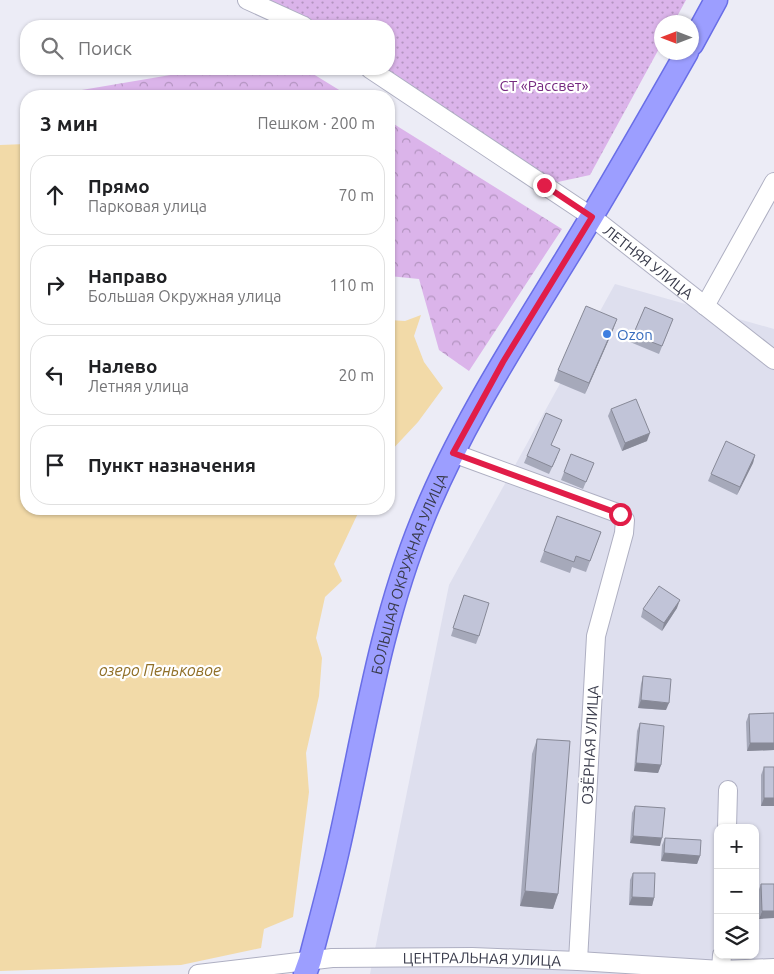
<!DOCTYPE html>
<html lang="ru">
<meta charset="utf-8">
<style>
:root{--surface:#fff;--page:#f2f2f2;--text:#202124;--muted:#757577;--line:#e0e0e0}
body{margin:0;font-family:Ubuntu,sans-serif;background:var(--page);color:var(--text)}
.controls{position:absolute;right:15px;bottom:15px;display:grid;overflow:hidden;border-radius:10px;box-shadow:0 1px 4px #0004}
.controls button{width:45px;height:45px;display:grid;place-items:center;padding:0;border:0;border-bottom:1px solid var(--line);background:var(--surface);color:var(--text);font:25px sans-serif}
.compass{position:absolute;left:654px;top:15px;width:45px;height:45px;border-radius:50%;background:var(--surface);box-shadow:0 1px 4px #0004;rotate:270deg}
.stop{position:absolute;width:15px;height:15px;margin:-11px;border:4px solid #e11d48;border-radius:50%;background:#fff}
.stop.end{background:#e11d48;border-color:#fff;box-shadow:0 1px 5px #0008}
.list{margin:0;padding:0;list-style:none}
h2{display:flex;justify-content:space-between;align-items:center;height:65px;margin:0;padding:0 20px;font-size:21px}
h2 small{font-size:16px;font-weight:400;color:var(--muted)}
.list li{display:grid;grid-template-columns:32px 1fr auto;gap:15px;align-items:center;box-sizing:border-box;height:80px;margin:0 10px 10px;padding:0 10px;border:1px solid var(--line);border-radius:20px}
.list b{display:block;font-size:19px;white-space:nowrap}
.list p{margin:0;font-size:16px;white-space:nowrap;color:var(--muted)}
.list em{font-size:16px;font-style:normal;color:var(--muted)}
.icon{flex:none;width:28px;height:28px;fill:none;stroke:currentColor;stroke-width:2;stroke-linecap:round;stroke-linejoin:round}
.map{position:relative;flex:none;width:774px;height:974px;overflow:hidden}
.search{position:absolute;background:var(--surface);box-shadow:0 1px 4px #0004;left:20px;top:20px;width:375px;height:55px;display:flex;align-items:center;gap:12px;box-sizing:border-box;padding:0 18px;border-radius:20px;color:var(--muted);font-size:19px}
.panel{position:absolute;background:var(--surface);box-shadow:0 1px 4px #0004;left:20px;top:90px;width:375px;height:425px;border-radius:20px}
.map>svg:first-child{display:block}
.residential{fill:#dedfee;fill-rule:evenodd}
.forest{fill:url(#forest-crowns)}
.garden{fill:url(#garden-dots)}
.water{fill:#f2daa8}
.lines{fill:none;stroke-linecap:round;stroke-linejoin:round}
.minor-casing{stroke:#aeafc2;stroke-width:20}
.major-casing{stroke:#696ee7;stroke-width:25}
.minor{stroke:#fff;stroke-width:18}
.major{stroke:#9c9eff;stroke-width:22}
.wall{fill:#a6a9ba}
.shaded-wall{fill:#878997}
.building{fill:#c1c4d8;stroke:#878997}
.route{stroke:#e11d48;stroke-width:6}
.shop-dot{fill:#3f7fe0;stroke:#fff;stroke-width:2}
.labels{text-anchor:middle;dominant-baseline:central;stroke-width:4.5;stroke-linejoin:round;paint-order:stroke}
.park-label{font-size:15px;fill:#75297f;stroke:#fff}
.street-label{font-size:15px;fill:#393b4b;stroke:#fff}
.shop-label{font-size:15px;fill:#366cbe;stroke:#fff;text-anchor:start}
.water-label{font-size:16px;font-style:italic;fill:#906f27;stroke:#fff}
</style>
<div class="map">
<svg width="774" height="974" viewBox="0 0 774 974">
<defs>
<pattern id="forest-crowns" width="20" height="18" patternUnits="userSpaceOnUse" patternTransform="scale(1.25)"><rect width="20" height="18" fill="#dbb4ea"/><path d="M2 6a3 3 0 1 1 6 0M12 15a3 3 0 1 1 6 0" fill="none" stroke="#b394c0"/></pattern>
<pattern id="garden-dots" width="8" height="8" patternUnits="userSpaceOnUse" patternTransform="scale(1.25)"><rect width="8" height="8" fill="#dbb4ea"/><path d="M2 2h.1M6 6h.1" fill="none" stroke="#b394c0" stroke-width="1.8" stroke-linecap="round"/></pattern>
</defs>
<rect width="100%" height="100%" fill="#ececf6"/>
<path class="residential" d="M615,284L774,329V974H370L449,585ZM718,828H755V955H718Z"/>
<g class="forest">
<path d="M206,69H305L349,96H60L58,94Z"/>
<path d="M389,121L562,229L469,371L439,350L419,279L389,276Z"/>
</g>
<path class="garden" d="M259,0H686L674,22H662L661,45L590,175L544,185L365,69H389V26H299Z"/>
<g class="water">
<path d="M26,144V509H360L334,564L342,581L325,597L316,638L322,658L319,696L306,753L309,792L293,917L264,929L261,948L181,965L0,971V145Z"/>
<path d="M421,315L414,336L424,362L443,388L418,422L389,453V320L405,321Z"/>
</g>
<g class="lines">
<g class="minor-casing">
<g id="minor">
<path d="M247,0L304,26"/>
<path id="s1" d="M370,69L592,217L774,360"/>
<path d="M705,306L774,182"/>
<path d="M453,453L620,514L625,520L624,533L596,636L578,961"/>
<path d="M727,828L728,790"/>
<path d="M721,970L722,955"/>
<path id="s2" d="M198,974L332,958L472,957L578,961L721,970L774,968"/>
</g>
</g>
<g class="major-casing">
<g id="major">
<path d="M692,44L716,0"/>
<path id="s3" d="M305,974L310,960C319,925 329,889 337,854C363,741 378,629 422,521C459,429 514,344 566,259C608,191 647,122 687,52"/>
</g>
</g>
<use href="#minor" class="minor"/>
<use href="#major" class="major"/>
</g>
<g class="wall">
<path d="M645,307L673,319L659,354L630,342Z"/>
<path d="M613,330L585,394L554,381L558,370Z"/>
<path d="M611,409L647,441L622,451L608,416Z"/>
<path d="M562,420L551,445L557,457L549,474L524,463L527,456Z"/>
<path d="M571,454L594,463L583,489L561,480Z"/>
<path d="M755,455L753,463L737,495L708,481L711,474Z"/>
<path d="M557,516L601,532L586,572L572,567L570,573L540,562Z"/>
<path d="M464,595L479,636L476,644L451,636Z"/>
<path d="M677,608L662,631L641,617L643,609Z"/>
<path d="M643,676L666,710L638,708L641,684Z"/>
<path d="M774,713V750L747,751L746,722L749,714Z"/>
<path d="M640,723L661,765L658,773L634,771L637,731Z"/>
<path d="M537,739L558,894L553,909L520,906L532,754Z"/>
<path d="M764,767L774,806H761V775Z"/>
<path d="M635,806L660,846L630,843L632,813Z"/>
<path d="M665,838L700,856L697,864L661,861L662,845Z"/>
<path d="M633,873L654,898L652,906L629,905L630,880Z"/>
<path d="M761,884H774L759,919L758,892Z"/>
</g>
<g class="shaded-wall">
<path d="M617,319L613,330L585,394L589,383Z"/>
<path d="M650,433L647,441L622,451L625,443Z"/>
<path d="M755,455L753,463L737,495L740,487Z"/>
<path d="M680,600L677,608L662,631L664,623Z"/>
<path d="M641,700L669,703L666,710L638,708Z"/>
<path d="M750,743H774V750L747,751Z"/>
<path d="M636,763L661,765L658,773L634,771Z"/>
<path d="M764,798H774V806H761Z"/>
<path d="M633,836L662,838L660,846L630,843Z"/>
<path d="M664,853L700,856L697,864L661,861Z"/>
<path d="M525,891L558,894L553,909L520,906Z"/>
<path d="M632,897L654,898L652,906L629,905Z"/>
<path d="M762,911H774V918L759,919Z"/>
</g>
<g class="building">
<path d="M586,306L617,319L589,383L558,370Z"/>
<path d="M645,307L673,319L662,346L633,335Z"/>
<path d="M636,399L650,433L625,443L611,409Z"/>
<path d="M546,413L562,420L551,445L560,449L552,467L527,456Z"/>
<path d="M726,441L755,455L740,487L711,474Z"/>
<path d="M571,454L594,463L586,482L564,472Z"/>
<path d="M557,516L601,532L590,561L576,556L574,562L544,551Z"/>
<path d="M659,586L680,600L664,623L643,609Z"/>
<path d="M464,595L489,603L479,636L453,628Z"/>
<path d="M643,676L671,679L669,703L641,700Z"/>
<path d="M774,713V743H750L749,714Z"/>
<path d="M640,723L664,726L661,765L636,763Z"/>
<path d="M537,739L570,741L558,894L525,891Z"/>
<rect x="764" y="767" width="10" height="31"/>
<path d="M635,806L665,808L662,838L633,836Z"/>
<path d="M665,838L701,840L700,856L664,853Z"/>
<path d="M633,873H655L654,898L632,897Z"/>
<path d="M761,884H774V911H762Z"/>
</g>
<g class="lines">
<path class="route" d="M544,185L592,217L503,362L453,453L620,514"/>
</g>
<circle class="shop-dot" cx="607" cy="334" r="5"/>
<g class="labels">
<g class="park-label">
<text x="544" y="85">СТ «Рассвет»</text>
</g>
<g class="street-label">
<text stroke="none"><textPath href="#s1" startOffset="339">ЛЕТНЯЯ УЛИЦА</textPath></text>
<text stroke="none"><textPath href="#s3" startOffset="414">БОЛЬШАЯ ОКРУЖНАЯ УЛИЦА</textPath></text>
<text transform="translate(590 745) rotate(-87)">ОЗЁРНАЯ УЛИЦА</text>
<text stroke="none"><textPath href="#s2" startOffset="285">ЦЕНТРАЛЬНАЯ УЛИЦА</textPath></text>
</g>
<g class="shop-label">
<text x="617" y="334">Ozon</text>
</g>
<g class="water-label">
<text x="160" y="670">озеро Пеньковое</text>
</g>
</g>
</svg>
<div class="controls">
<button>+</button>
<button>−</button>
<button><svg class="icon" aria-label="layers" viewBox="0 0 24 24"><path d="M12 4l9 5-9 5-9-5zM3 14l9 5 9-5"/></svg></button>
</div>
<svg class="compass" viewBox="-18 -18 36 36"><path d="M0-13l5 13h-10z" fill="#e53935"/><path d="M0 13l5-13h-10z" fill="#757577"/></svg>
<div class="stop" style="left:620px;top:514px"></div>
<div class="stop end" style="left:544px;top:185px"></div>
<div class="search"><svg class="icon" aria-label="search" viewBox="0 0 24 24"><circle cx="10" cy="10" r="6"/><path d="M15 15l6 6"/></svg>Поиск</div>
<section class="panel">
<h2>3 мин<small>Пешком · 200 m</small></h2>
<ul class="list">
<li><svg class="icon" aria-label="ahead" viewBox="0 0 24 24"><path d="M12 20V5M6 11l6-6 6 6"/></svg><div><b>Прямо</b><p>Парковая улица</p></div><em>70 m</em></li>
<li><svg class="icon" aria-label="right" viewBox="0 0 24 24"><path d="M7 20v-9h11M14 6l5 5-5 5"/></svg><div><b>Направо</b><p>Большая Окружная улица</p></div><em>110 m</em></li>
<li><svg class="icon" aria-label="left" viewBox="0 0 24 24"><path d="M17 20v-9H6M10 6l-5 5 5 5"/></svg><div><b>Налево</b><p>Летняя улица</p></div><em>20 m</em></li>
<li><svg class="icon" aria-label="arrive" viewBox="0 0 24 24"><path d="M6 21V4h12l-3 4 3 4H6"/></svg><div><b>Пункт назначения</b></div></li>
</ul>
</section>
</div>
